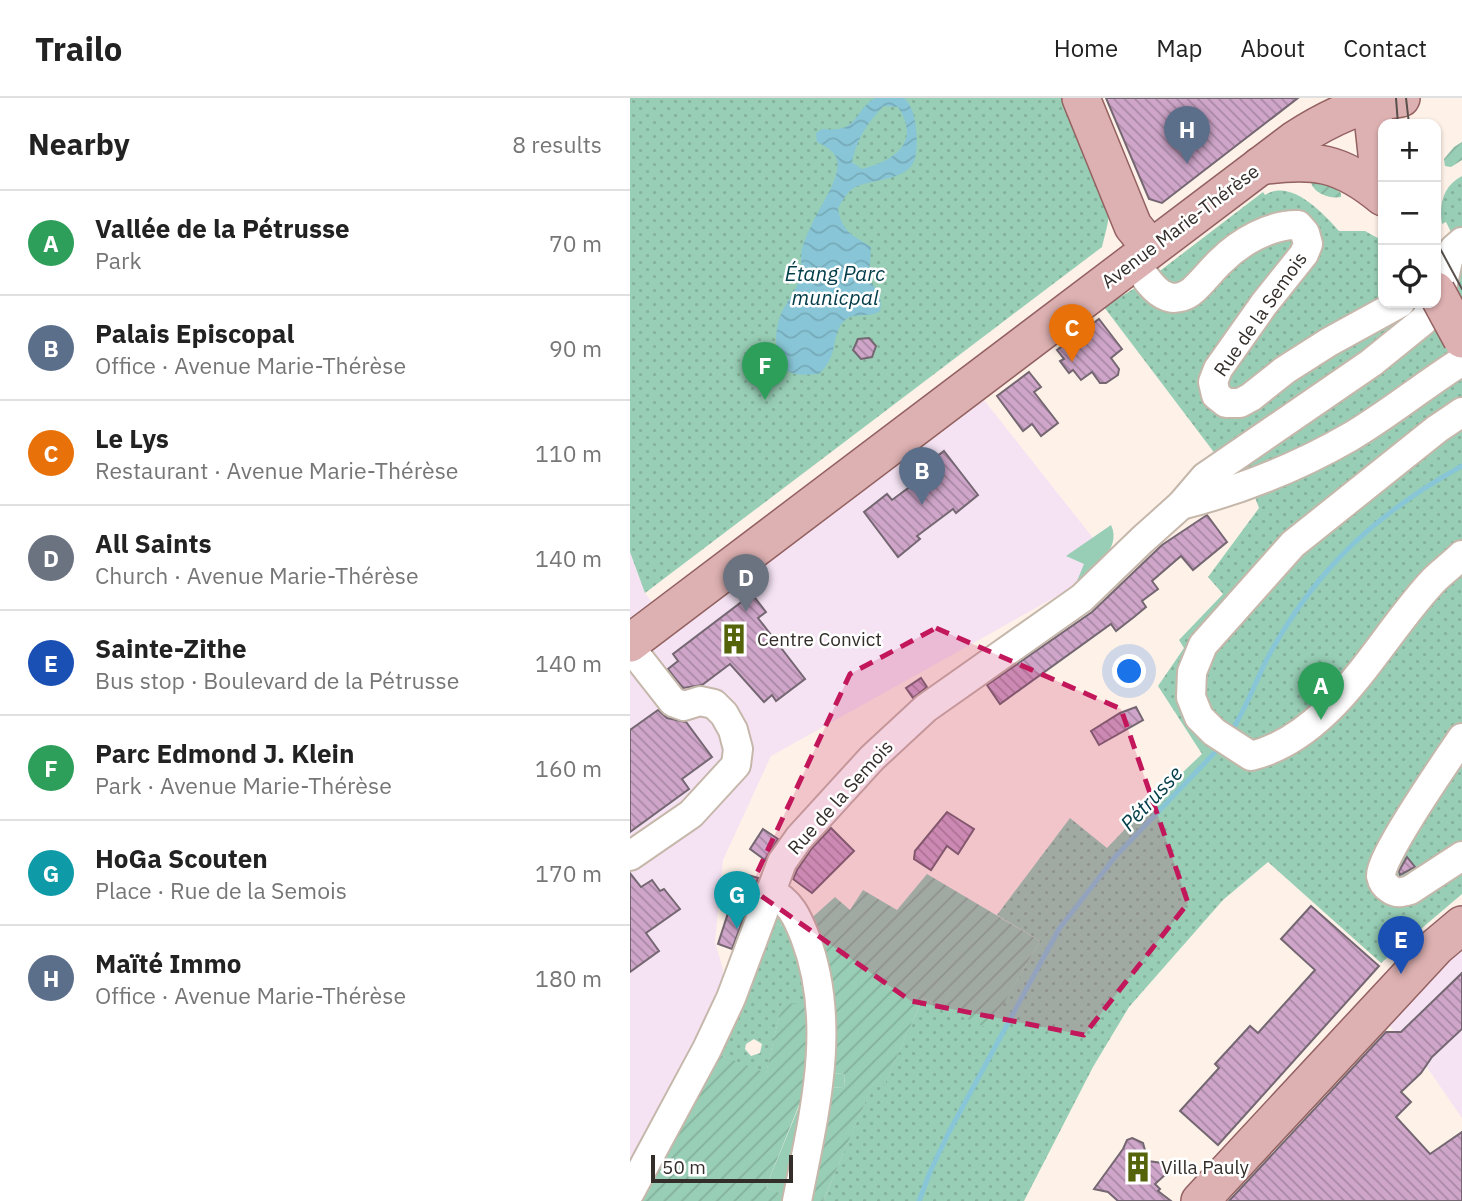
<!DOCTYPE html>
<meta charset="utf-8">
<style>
:root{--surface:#fff;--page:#f2f2f2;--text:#222;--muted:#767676;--line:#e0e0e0;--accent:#55640a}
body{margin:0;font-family:"IBM Plex Sans",sans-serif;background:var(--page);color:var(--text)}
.controls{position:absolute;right:21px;top:21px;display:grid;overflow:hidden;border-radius:14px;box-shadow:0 2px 5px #0004}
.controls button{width:63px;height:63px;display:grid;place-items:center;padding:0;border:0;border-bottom:2px solid var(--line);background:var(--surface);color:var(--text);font:35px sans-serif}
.scale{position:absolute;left:21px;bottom:18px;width:142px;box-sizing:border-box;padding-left:7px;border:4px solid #342e2a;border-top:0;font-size:19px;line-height:24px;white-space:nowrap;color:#342e2a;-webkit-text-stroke:5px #fff;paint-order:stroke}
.you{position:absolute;left:500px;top:574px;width:24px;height:24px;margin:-18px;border:5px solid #fff;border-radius:50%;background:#1a73e8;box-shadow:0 0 0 10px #1a73e833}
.badge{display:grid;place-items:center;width:46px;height:46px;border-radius:50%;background:var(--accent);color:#fff;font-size:23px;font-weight:700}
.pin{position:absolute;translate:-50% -58px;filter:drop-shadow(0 2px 4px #0008)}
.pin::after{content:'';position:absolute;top:37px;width:24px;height:21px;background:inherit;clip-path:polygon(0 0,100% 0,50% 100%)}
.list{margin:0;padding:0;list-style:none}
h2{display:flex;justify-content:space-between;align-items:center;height:91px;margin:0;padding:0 28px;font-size:30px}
h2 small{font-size:23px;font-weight:400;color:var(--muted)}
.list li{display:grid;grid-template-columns:46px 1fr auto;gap:21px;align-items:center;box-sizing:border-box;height:105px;padding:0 28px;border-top:2px solid var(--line)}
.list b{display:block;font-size:26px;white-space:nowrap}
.list p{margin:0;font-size:23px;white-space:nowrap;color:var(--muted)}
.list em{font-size:23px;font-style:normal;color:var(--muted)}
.icon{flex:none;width:38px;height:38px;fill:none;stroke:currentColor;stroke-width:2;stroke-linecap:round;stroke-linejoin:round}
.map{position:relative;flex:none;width:832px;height:1103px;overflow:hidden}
header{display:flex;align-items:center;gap:42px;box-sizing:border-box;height:98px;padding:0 35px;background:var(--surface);border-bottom:2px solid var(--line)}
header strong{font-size:33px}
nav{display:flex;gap:38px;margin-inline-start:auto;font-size:24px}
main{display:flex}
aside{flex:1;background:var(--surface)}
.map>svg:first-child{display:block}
.commercial{fill:#f5e3f4}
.grass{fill:#98ceb5}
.park{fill:url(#park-dots);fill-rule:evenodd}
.garden{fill:url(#garden-furrows)}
.water{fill:url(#water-waves);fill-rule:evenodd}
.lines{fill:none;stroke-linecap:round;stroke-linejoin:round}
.stream{stroke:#88c6d7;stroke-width:5}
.building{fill:url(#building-back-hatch);stroke:#746772;stroke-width:2}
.minor-casing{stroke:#c6b7ab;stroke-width:32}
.major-casing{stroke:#936160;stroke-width:40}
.minor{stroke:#fff;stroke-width:28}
.major{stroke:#ddb0b1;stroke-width:37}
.tram{stroke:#57504b;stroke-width:2}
.major-bridge-casing{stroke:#936160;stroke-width:40;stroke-linecap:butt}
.major-bridge{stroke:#ddb0b1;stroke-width:37}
.marked{fill:#c2185b;fill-opacity:0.2;stroke:#c2185b;stroke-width:5;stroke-dasharray:14 9;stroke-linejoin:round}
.labels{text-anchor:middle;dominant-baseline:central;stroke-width:5;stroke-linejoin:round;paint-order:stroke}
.street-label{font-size:19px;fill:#342e2a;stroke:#fff}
.poi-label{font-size:19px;fill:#342e2a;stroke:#fff;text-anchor:start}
.water-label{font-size:21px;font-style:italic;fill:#023d4a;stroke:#fff}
</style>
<header>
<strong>Trailo</strong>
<nav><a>Home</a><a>Map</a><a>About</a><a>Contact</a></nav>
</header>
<main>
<aside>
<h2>Nearby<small>8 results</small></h2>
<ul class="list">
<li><span class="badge" style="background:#2e9e5b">A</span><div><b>Vallée de la Pétrusse</b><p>Park</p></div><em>70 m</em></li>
<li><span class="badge" style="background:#5c6f8a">B</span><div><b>Palais Episcopal</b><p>Office · Avenue Marie-Thérèse</p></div><em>90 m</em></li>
<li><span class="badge" style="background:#e8710a">C</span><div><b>Le Lys</b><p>Restaurant · Avenue Marie-Thérèse</p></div><em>110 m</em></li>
<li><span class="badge" style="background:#6b7280">D</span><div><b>All Saints</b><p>Church · Avenue Marie-Thérèse</p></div><em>140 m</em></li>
<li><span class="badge" style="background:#1a4fb4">E</span><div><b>Sainte-Zithe</b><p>Bus stop · Boulevard de la Pétrusse</p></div><em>140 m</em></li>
<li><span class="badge" style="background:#2e9e5b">F</span><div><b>Parc Edmond J. Klein</b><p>Park · Avenue Marie-Thérèse</p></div><em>160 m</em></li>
<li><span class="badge" style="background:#0f9aa8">G</span><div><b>HoGa Scouten</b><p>Place · Rue de la Semois</p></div><em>170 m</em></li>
<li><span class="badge" style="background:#5c6f8a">H</span><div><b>Maïté Immo</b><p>Office · Avenue Marie-Thérèse</p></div><em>180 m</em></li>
</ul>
</aside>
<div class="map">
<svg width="832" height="1103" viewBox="0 0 832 1103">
<defs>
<pattern id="park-dots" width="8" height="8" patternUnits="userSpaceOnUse" patternTransform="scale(1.75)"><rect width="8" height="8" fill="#98ceb5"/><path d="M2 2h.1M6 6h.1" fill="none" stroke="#84b19c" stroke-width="1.8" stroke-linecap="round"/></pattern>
<pattern id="garden-furrows" width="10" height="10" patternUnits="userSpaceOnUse" patternTransform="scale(1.75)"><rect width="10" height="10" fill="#98ceb5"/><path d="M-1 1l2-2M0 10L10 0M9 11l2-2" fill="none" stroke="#84b19c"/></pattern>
<pattern id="water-waves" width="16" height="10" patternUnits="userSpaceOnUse" patternTransform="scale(1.75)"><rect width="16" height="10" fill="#88c6d7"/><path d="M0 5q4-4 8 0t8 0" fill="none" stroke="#76aab9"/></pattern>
<pattern id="building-back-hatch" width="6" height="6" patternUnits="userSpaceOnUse" patternTransform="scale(1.75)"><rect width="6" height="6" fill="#cfa6ca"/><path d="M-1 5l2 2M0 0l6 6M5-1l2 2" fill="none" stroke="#a988a4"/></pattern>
</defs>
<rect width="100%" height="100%" fill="#fef1e8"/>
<g class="commercial">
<path d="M354,302L463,440L437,458L455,466L445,488L141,658L93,762L85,844L93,871V897L0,1076V454L15,495L45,535Z"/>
<path d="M832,827V1020L792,962L747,915Z"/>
</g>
<g class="grass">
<path d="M481,427C493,451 461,473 445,488L454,466L436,458Z"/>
<path d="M152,786L196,975L215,976L214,990L193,989L166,1103L136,1089L170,1006L179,1009L157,816L151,828L138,822Z"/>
</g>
<g class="park">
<path d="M0,0H433L466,87C487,104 477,127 472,149L15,495L0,454Z"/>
<path d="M832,78V796L751,865L638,764L593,802L499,909L463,969L394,1103H193L244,983L254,987L293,900L359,930L410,843L367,817L440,720L477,750L516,709L572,656L528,588L554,550L549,542L593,496L578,479L629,410L620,386L588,398L586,357L474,209L518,182L633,94L635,97C661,80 694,116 709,133H735L753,143V205H806V145L822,136L816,124L812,126C809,106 813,88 832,78Z"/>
<path d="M157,815L185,907L152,906L136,976L83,954L138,822L151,828ZM124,941L132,946L130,955L121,958L115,951L116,946Z"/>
</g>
<g class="garden">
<path d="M832,44V62L821,69L815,68L814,61L824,49Z"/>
<path d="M685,83L702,88L711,95V99C700,101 685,96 681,85Z"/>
<path d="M297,776L410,843L359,931L293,900L254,988L244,984L193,1103H172L193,989L214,990L215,976L196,975L176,825L205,799L220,812L233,792L267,812Z"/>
<path d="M152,905L185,907L180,1009L169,1007L136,1089L161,1100V1103H2L83,954L136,975Z"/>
</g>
<path class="water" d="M245,0H274C282,7 285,19 286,30C290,72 280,76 242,84C234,86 227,87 221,92C216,96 212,104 208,110C211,133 222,137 241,149L239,182C247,192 253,200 250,213C239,221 222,213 213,224C200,240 210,256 189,276C181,276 170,278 162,275C142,268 144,232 151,216C156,205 164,195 169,183C173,173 170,162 172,151C174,142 178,134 182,126C190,108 211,80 207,62C205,53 195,48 187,44L186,35L192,31C230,35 222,14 245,0ZM254,8L268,9C292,45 263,63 232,71L222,64C226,43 238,23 254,8Z"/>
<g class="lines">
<g class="stream">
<path d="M600,635C618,609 627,577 643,550C690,467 749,414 832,368"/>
<path d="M289,1103L300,1074L319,1034L429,831L485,759L590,649"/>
</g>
</g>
<g class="building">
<path d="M476,0H668L532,105L519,101Z"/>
<path d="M469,221L492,251L481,260L489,271L488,277L476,285H470L462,274L451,282L443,272L439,275L430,263L434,261L427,252Z"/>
<path d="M239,240L246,248L242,259L231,261L223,252L228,241Z"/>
<path d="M399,274L411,289L404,294L428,325L411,338L402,326L393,333L367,298Z"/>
<path d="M314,353L348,397L326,415L323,411L287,438L290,441L268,459L234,414L257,396L262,402L297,376L292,370Z"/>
<path d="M577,417L597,444L563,472L551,458L522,483L528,491L512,503L516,509L504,519L486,533L481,526L370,606L357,587L462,514L532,447Z"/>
<path d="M122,496L136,514L128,520L175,581L146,603L142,597L134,604L100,566L72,587L53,590L38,571L48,563L43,556Z"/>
<path d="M291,580L297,589L283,600L276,590Z"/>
<path d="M506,609L513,622L469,647L461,633L490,615Z"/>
<path d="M28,612L37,620L56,624L82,659L52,681L59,691L0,734V632Z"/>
<path d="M317,714L344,731L328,756L317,748L301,772L284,761L285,753Z"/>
<path d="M201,730L224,753L182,795L163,781L167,772L182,750Z"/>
<path d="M133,731L148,741L135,762L120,751Z"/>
<path d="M777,759L785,769L770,777L769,773Z"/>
<path d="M0,775L11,789L22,782L30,793L34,791L50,811L16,835L29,853L0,874Z"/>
<path d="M111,775L128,780L102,851L88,846Z"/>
<path d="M681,808L749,868L588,1047L550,1013L589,970L585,966L620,928L628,935L685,872L651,841Z"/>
<path d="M832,875V931L802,959L791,975L771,994L781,1004L766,1019L800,1056L832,1034V1103H599L756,934H771Z"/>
<path d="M502,1040L513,1045L518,1063L532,1065L538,1069L536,1076L525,1086L530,1091L528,1093L541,1103H488L478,1094L464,1091L493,1051L497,1042Z"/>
</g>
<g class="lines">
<g class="minor-casing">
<g id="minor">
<path d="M504,162C512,174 522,193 536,198C544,202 554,199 561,194C572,185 581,172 591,163C610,144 641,126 668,127L675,135L678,146L674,156L634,206L588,271L583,284L586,297L596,305H610L621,299L655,272L699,244L770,205"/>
<path d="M832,314L807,331L663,446L573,547L562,574L561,599L569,619L584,634L621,658C705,637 748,541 804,482C812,474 823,466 832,457"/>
<path d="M551,407C610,392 668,369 720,339C759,316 794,287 832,263"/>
<path d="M0,549L43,604L54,608L70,603L84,606L94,616L103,632L108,651L106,667L61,716L0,758"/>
<path d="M832,640C818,661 749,760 751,778C752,783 755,788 760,791C767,796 773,794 780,792L832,758"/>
<path d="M140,794C160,802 168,821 175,839C208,925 184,1016 167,1103"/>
<path d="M0,1094L77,951L101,900L152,764L169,740L242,660L296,610L452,500L512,442L551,407L575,379L741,265L793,223L809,204L818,162L824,151L832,144"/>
</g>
</g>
<g class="major-casing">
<g id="major">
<path d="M451,0L503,128L520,149"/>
<path d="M741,0L749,74L753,93"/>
<path d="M630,68C684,60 711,64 753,99"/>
<path d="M0,545L666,41C699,20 732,4 771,0"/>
<path d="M570,1103L807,848L832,827"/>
</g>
</g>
<use href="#minor" class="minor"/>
<use href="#major" class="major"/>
<g class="tram">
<path d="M766,0L768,26"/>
<path d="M776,0L779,26"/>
<path d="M806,143L832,191"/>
<path d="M816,182L832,212"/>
</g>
<g class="major-bridge-casing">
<path id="major-bridge" d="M806,193L832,241"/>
</g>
<use href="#major-bridge" class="major-bridge"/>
</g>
<path class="marked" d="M306,530L491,611L558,805L454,937L281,903L120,790L220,576Z"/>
<defs>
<g id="building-bare" transform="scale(2.415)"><path d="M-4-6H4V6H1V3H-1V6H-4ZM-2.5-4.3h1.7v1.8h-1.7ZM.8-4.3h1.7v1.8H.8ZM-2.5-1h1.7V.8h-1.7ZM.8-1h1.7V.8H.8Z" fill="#55640a" stroke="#fff" stroke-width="2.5" paint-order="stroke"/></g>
</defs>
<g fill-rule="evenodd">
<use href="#building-bare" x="104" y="541"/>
<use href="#building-bare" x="508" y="1069"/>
</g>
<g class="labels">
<g class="street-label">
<text transform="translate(550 128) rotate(-37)">Avenue Marie-Thérèse</text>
<text transform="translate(630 216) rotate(-55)">Rue de la Semois</text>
<text transform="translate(210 699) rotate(-48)">Rue de la Semois</text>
</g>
<g class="poi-label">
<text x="127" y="541">Centre Convict</text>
<text x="531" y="1069">Villa Pauly</text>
</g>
<g class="water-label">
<text x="205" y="175">Étang Parc<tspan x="205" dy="24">municpal</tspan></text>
<text transform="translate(521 700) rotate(-47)">Pétrusse</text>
</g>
</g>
</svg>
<div class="controls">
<button>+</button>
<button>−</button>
<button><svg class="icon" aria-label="locate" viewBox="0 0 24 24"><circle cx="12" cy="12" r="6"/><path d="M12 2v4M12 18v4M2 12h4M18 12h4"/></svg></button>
</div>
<div class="scale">50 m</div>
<div class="you"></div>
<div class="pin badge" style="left:691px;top:622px;background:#2e9e5b">A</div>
<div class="pin badge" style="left:292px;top:407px;background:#5c6f8a">B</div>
<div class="pin badge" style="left:442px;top:264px;background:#e8710a">C</div>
<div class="pin badge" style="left:116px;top:514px;background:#6b7280">D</div>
<div class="pin badge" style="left:771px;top:876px;background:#1a4fb4">E</div>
<div class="pin badge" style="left:135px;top:302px;background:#2e9e5b">F</div>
<div class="pin badge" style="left:107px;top:831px;background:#0f9aa8">G</div>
<div class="pin badge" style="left:557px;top:66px;background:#5c6f8a">H</div>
</div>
</main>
